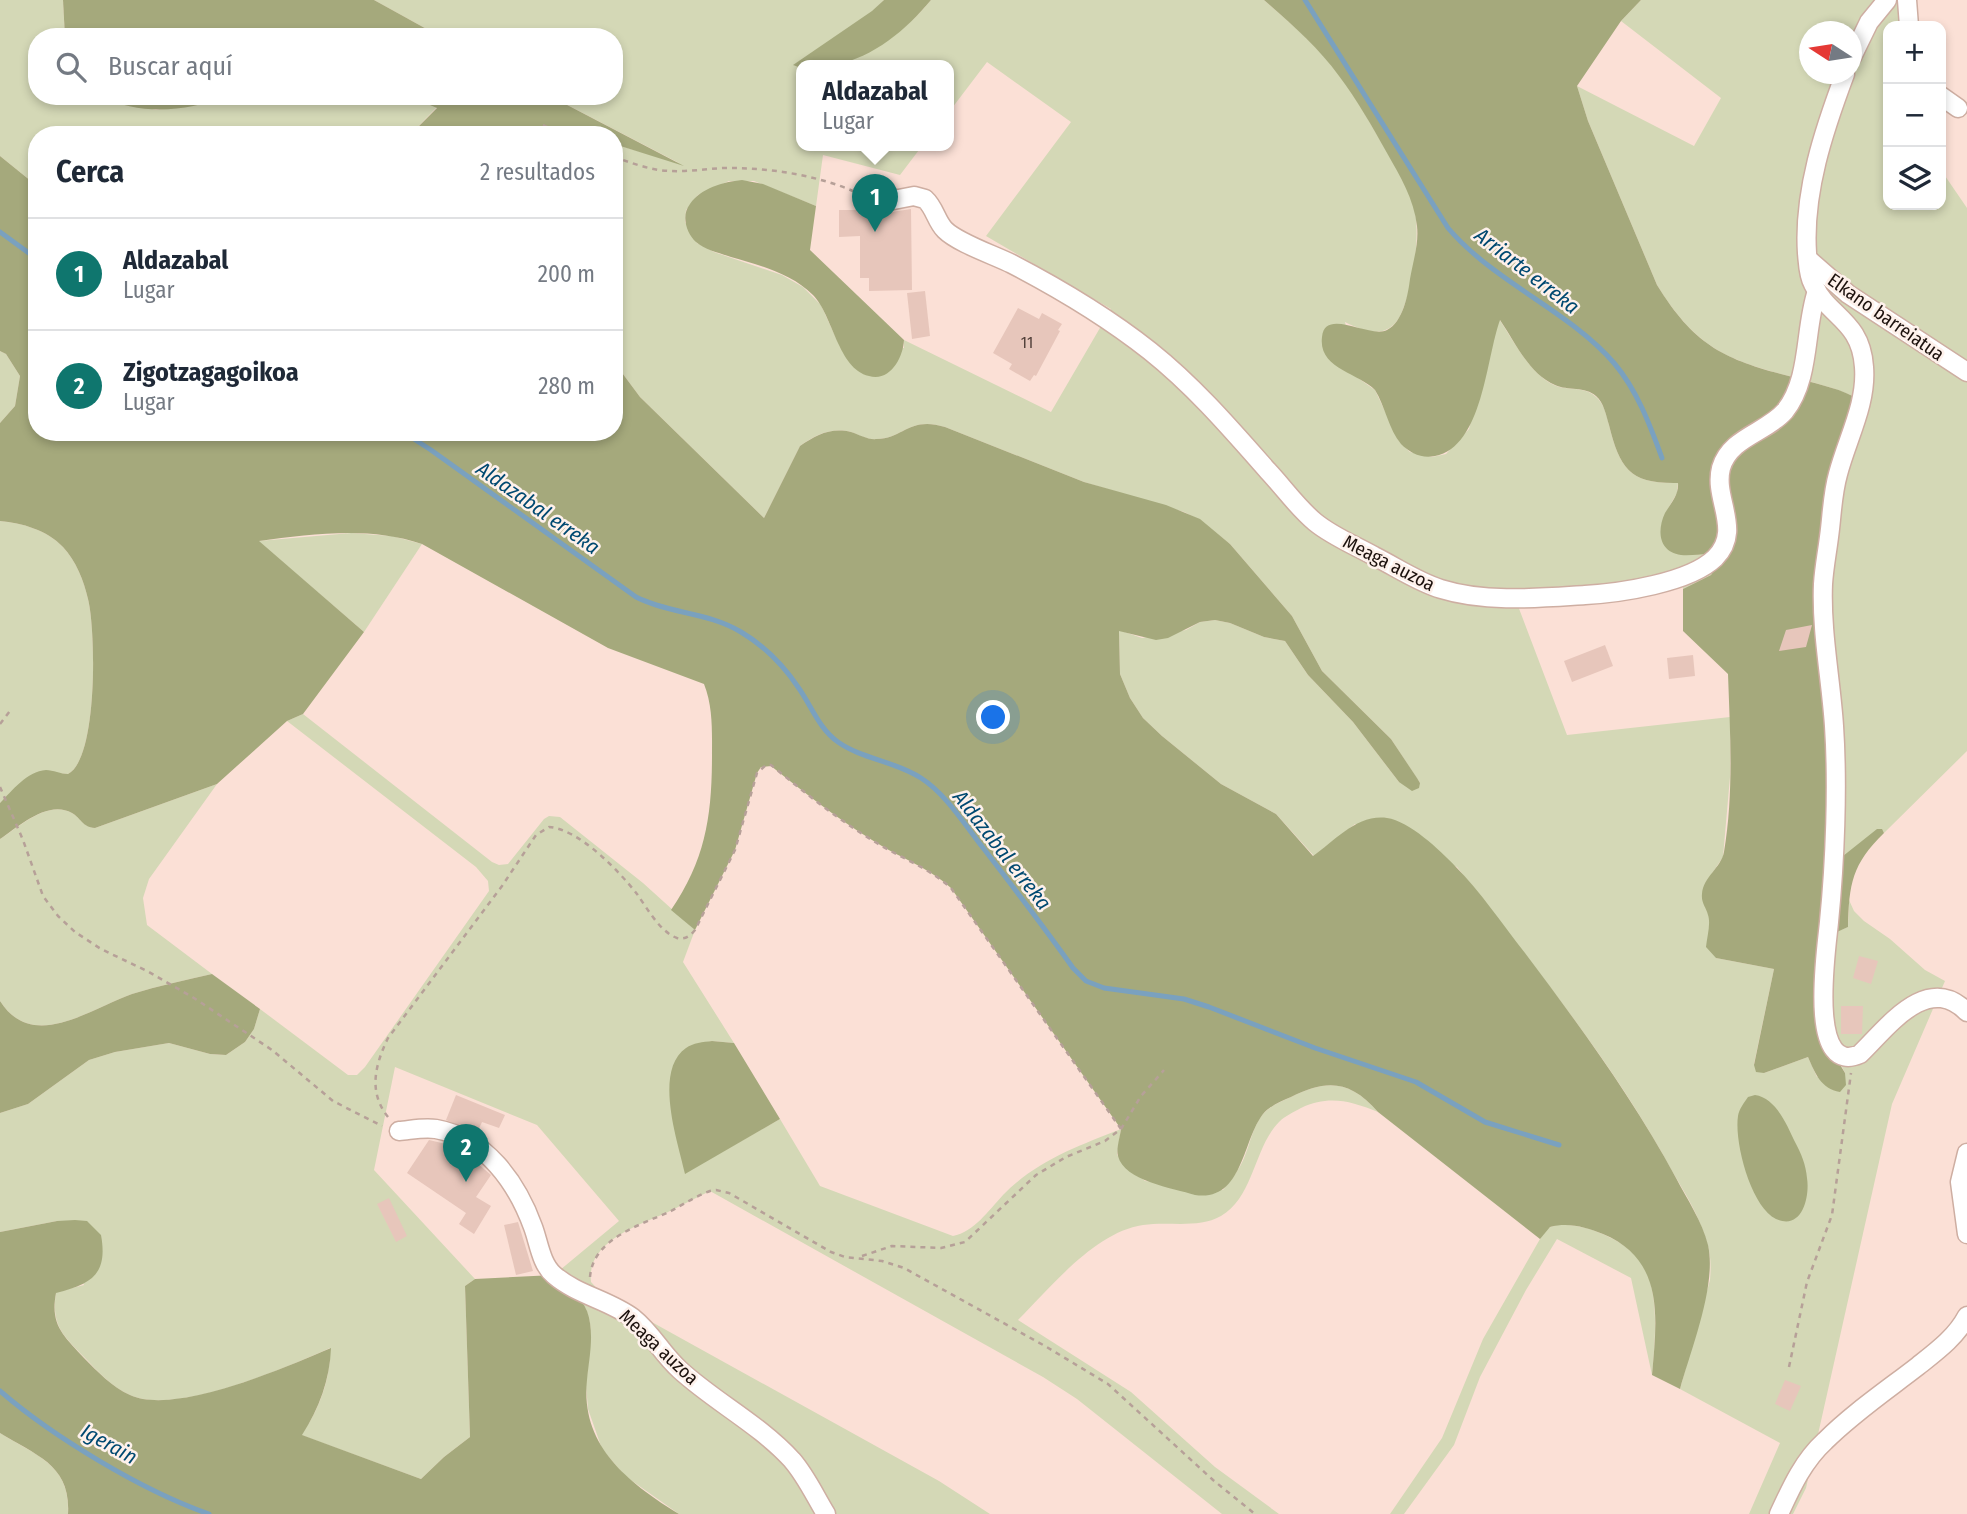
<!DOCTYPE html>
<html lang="es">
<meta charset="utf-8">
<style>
:root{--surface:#fff;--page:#f2f2f3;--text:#1f2937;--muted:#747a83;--line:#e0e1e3;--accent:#0f766e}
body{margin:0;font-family:"Fira Sans Condensed",sans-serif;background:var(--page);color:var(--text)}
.controls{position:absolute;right:21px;top:21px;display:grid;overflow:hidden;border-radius:14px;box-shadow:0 4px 10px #0003}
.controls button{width:63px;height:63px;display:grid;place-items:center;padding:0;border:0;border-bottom:2px solid var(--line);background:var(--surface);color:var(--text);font:35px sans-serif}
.compass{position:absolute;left:1799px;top:21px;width:63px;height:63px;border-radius:50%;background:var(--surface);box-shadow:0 4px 10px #0003;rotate:282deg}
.you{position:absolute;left:994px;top:718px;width:24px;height:24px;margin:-18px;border:5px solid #fff;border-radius:50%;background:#1a73e8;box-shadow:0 0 0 10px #1a73e833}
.badge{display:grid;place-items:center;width:46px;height:46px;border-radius:50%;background:var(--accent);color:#fff;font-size:23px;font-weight:700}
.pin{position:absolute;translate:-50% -58px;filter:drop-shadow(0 2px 4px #0008)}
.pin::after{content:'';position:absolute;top:37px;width:24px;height:21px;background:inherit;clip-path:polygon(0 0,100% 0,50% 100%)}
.popup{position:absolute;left:796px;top:60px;width:158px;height:91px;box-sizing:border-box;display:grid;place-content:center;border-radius:14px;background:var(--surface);filter:drop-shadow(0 2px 5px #0005);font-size:23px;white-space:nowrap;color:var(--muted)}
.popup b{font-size:26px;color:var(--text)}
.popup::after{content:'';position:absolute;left:50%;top:100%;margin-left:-14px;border:14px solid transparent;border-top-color:var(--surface)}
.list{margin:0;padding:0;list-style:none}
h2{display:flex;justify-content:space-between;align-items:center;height:91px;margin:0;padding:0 28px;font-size:30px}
h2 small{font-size:23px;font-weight:400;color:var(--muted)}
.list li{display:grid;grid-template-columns:46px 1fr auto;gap:21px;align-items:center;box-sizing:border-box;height:112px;padding:0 28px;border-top:2px solid var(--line)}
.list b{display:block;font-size:26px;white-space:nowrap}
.list p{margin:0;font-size:23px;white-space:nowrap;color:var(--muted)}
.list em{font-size:23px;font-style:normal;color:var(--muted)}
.icon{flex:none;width:38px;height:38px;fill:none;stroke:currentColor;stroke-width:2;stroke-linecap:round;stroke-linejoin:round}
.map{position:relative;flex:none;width:1967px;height:1514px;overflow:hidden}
.search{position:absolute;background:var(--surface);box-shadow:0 4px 10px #0003;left:28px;top:28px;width:595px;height:77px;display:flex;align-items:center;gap:18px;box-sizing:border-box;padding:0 24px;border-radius:28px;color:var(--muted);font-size:26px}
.panel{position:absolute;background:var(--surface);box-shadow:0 4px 10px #0003;left:28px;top:126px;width:595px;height:315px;border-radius:28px}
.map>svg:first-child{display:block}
.green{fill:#d4d8b6;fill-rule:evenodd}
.forest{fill:#a5a97c}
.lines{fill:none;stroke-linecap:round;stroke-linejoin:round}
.stream{stroke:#7aa1bf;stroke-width:5}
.building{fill:#e7c6bb}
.minor-casing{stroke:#ceaea2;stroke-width:21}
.path{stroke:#b6a098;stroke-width:2.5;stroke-dasharray:5 5;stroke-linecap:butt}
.minor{stroke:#fff;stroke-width:18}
.labels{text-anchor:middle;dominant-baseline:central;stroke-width:5;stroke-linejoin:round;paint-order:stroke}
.number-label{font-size:16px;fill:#4f3e38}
.street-label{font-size:19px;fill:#1c110d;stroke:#fef1eb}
.water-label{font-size:21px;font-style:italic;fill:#004971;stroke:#fef1eb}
</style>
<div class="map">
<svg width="1967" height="1514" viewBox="0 0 1967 1514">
<rect width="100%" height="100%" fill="#fbe0d6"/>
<g class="green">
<path d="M0,0H63L65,37H37V96H101L156,110L204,104L226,96H409L437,107L410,135H37V186L0,156Z"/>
<path d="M374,0H884L873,11L794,65L801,68L802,146H922L900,175L823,155L816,206L754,181H729L698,195L686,210L685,222L697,243L714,252L782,275L803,287L821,305L836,338L904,348V340L1051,412L1111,309L986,236L1071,122L987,62L949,112L948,66H834C876,50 902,35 931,0H1264C1291,24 1319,47 1340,76C1358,100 1372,127 1388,153C1398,171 1410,191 1415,211C1420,241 1413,289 1400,316C1387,340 1365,332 1345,322L1358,378L1375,390L1399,441L1410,452L1432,457L1446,454L1469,429L1499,319C1514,341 1529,373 1554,385C1567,391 1584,386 1595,396C1604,403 1606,414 1609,425C1620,469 1630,484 1678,483L1677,493L1665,514L1682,555L1709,554L1717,566L1711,575L1683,589L1682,576L1515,598L1567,735L1730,717V777L1723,857L1705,884L1716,958L1774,969L1754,1064L1764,1073L1808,1057L1817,1077L1845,1073L1828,1039V935L1848,927L1849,900L1854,911L1864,921L1890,939L1925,970L1945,981L1892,1104L1806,1488L1793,1514H1749L1780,1443L1680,1389L1710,1280C1711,1267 1711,1255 1707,1243C1700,1217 1685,1193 1672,1171C1617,1069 1543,978 1473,887L1457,867L1355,824L1314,856L1276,814L1221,784L1162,736L1143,718L1130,698L1120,674L1119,630L1142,638L1186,630L1200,622L1215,620L1230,623L1264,637L1285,641L1308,675L1353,722L1399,782L1420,783L1391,739L1322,671L1292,616L1230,544L1200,520L1184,512L1084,482L945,427C910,416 904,438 877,439C867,440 859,435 851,432C831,427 815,435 800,446L764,518L640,397L614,362V144L679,163L550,96H614V37H441Z"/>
<path d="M1641,0H1910L1911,26H1888V205H1941V170L1967,208V751L1884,833L1883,831L1832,865L1825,622L1853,396C1835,388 1815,383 1796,378C1726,360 1696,348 1657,285L1588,121L1577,86L1694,146L1721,98L1621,21ZM1810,32H1852V74H1810Z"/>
<path d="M0,351L6,354L20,376L15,406L0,423Z"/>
<path d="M0,521C22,523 47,530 63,547C76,561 84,581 88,599C96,630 98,759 68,774C35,772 23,781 0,803Z"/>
<path d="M351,533L392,536L422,544L364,632L258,541Z"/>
<path d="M303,714L492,862L499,865L508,864L544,819L549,816L560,817L643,883L695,930L683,962L734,1043L712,1041L686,1048L685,1173L780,1119L820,1186L953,1236C974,1232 989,1210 1003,1195C1036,1161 1078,1146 1121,1129L1117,1155L1145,1181L1223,1190C1231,1180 1239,1170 1244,1158C1250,1144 1253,1126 1263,1114C1270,1106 1282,1101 1291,1097C1327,1079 1350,1080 1378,1112C1350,1101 1329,1095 1301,1108C1294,1112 1285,1116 1279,1122C1254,1147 1254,1197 1221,1216C1198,1229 1169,1221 1143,1225C1095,1232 1051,1287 1018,1320L1131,1392L1215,1467L1279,1514H1222L1077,1399L1043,1377L710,1191C695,1198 681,1206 666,1213C637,1226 586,1242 591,1282L603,1295L939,1481L990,1514H679L625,1476L602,1449L588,1409L586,1385L591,1336L590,1323L586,1309L554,1275L619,1221L537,1125L395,1067L374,1170L475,1279L465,1286L470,1437L444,1457L421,1479L301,1435C319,1411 331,1378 330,1348C285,1368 175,1416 130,1395C112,1387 97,1371 84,1357C63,1335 51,1326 56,1292L84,1285L57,1221L0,1232V1113L28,1104L89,1060L115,1052L169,1043L210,1054L226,1055L245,1042L254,1029L260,1009L348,1075H357L365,1067L489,891L488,881L476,867L287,721Z"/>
<path d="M217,784L149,879L143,898L147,925L212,974C186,980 158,986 132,994C91,1008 33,1053 0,1001V839C19,827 48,799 72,813C81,818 83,827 95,828Z"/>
<path d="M1557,1225C1575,1224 1593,1229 1609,1237C1620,1242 1631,1250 1639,1259C1661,1285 1655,1343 1652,1375L1631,1278L1557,1239L1526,1290L1480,1377L1454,1445L1404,1514H1390L1442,1438L1483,1339L1544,1232L1550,1227Z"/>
<path d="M0,1433C37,1456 71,1465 68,1514H0Z"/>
</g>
<g class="forest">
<path d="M63,0H374L441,37H65Z"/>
<path d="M884,0H931C906,30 874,57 835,65C825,68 812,66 802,66L801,68L793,65L872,11Z"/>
<path d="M1264,0H1641L1621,21L1577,86L1588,121L1657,285C1697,350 1729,361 1800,379C1821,385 1842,389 1860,400L1829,538L1833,864L1877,829H1882L1884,833C1852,864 1849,884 1848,927L1828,936L1824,984L1839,1063L1845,1073L1846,1085L1840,1092C1821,1089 1815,1073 1808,1057L1764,1073L1756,1072L1754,1065L1774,969L1716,958L1706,947C1707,937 1711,924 1708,915C1706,907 1701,903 1702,894C1703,877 1721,868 1724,852C1734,793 1730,733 1728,674L1683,631V589L1711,575L1717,566L1709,554C1700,554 1690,556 1681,555C1658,552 1657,530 1665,513C1671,503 1679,495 1678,483C1630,484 1620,469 1609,425C1606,415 1604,403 1596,396C1585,386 1568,391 1555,385C1529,374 1515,342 1500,320C1486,358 1483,447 1435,456C1422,459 1410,453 1401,444C1389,430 1385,406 1375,390C1359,373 1318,369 1322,337C1325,307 1370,339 1387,330C1403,322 1408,295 1410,279C1413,261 1419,244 1417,226C1414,199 1400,176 1387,153C1372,126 1357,100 1339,76C1318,47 1291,24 1264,0Z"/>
<path d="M101,96H226C186,112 140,116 101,96Z"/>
<path d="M409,96H550L684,166L614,144V135H410L437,108Z"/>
<path d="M0,156L37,186V432H614V362L640,397L764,518L800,446C816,435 831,427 851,432C860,435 868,440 877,439C904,438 910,416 945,427L1084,482L1166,505L1200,519L1230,544L1292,616L1322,671L1391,739L1417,778L1420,783L1419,788L1412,791L1399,782L1353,722L1308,675L1285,641L1264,637L1230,623L1215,620L1200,622L1168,638L1156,640L1119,631L1120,674L1130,698L1143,718L1162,736L1221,784L1276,814L1313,856C1335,841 1357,814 1387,818C1409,821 1440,850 1455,866C1481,892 1502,924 1525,953C1579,1025 1633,1098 1676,1178C1687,1199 1702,1221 1708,1245C1717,1285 1691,1349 1680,1389L1652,1375C1657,1318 1665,1260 1603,1234C1586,1227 1568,1222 1550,1227L1540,1239L1378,1112C1350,1080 1327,1079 1291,1097C1281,1101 1270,1106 1263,1114C1242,1141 1243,1202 1195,1195C1173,1188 1124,1181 1118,1156C1116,1149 1120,1137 1121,1129L951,888C928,867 898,857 872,840C836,818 804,792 771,766L761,767L757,773L735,850L695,930L671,910C706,859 712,815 712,754C712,730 713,707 704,684L608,648L422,544C369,526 313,534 259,541L364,632L303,714L287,721L217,784L95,828C82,827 81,818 72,813C48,799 18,827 0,839V803C12,791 27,771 46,770C53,770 61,774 68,774C98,759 96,630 88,599C84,581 76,561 63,547C47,530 22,523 0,521V423L15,406L20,376L6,354L0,351Z"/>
<path d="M742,180L763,184L816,206L810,250L904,340C903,358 890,382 869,376C838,369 833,315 813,295C791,273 759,265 731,257C720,253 705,250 696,242C686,233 681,215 690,204C701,188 723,182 742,180Z"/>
<path d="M212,974L260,1009L254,1029L245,1042L226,1055L210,1054L169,1043L115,1052L89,1060L28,1104L0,1113V1001C33,1053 91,1008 132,994C158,986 186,980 212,974Z"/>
<path d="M712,1041L734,1043L780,1119L685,1174C678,1142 653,1071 686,1048C693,1043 703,1042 712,1041Z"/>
<path d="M1755,1095C1776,1098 1787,1125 1795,1142C1801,1153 1806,1165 1807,1178C1810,1197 1802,1231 1776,1219C1751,1207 1734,1142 1738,1116C1739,1109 1744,1103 1748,1097Z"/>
<path d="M75,1220L87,1221L101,1235C108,1274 92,1284 56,1293C50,1325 63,1335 84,1358C97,1371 112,1387 130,1395C175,1416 286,1367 331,1348C330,1379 319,1409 302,1435L421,1479L444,1457L470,1437L465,1286L475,1279L554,1275C565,1285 581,1296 587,1311C595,1333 589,1358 587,1380C580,1446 629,1483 679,1514H68C71,1465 37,1456 0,1433V1232L57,1221Z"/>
</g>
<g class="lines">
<g class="stream">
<path d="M1305,0L1448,228C1495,283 1568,310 1614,363C1637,390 1650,425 1662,458"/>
<path d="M0,232L37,259"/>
<path d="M403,432L431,450L636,597C670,614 708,612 741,632C763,645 783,665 798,687C811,705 819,729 838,742C862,759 895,761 921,778C946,794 965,825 984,849C1014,888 1044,927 1073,968L1086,981L1104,988L1184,999L1209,1007L1315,1048L1416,1082L1485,1122L1559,1145"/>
<path d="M0,1391C53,1437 143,1491 209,1514"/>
</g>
</g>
<g class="building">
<path d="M911,209L912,290L869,291V278H860V236L839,237V210H869L879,214Z"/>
<path d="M925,291L930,336L912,339L907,293Z"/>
<path d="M1018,308L1039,319L1042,313L1062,324L1058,330L1060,331L1036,376L1034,375L1030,381L1009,369L1012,364L993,353Z"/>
<path d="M1812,625L1806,647L1779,651L1786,630Z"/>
<path d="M1605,645L1613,666L1572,682L1564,661Z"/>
<path d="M1693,655L1695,676L1669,679L1667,658Z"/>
<path d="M1859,956L1878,961L1871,984L1853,978Z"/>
<path d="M1841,1006H1863L1862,1034H1841Z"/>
<path d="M456,1095L505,1115L499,1128L482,1122L477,1133L446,1120Z"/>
<path d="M429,1140L450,1145L464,1152L491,1175L476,1197L491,1206L474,1234L459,1224L466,1213L407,1173Z"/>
<path d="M389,1198L407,1236L396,1242L377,1204Z"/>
<path d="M518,1222L533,1271L516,1275L504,1225Z"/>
<path d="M1785,1380L1801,1386L1790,1411L1775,1404Z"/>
</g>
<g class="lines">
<g class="minor-casing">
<g id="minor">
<path d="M1907,0L1909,26"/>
<path d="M1852,57L1869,22L1887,0"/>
<path d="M1845,74C1824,130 1803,192 1807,253C1808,263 1808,275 1813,284C1828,317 1861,320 1864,367C1867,404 1847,439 1838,474C1832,495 1832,516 1829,537C1827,553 1824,568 1823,584C1821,631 1831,680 1834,726C1838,786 1835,862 1829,922C1827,945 1806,1078 1860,1054C1888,1027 1927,972 1967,1012"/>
<path d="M1941,96L1958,108"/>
<path d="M878,203L914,196L925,199C935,208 936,221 945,230C958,243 994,255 1012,264C1060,289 1107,317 1150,351C1194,386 1231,429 1268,471C1284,488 1297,507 1315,522C1332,536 1354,545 1374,556C1396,567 1418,582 1441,589C1486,603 1538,598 1585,595C1620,593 1689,583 1715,558C1743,530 1713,499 1721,468C1730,437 1766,433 1785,411C1811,378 1804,329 1817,291"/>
<path d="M1808,259L1848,294L1967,372"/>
<path d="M399,1131C411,1130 424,1127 436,1129C486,1138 517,1183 533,1227C539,1243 541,1264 554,1275C577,1295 609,1300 633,1318C652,1333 662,1354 680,1370C715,1402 759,1424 792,1460C806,1476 815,1496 826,1514"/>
<path d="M1967,1153L1960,1182L1967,1234"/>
<path d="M1779,1514C1791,1488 1803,1461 1825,1441C1853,1413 1887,1390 1918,1366C1937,1351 1956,1337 1967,1316"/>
</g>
</g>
<g class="path">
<path d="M543,125L563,135"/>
<path d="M614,157C632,163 652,171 672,171C693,172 715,167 736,168C779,169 824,177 862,195"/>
<path d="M0,724L10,711"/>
<path d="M0,787L23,840L43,896L58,916L75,932L101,949L149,972L194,998L272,1050L333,1101L382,1126"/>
<path d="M388,1117C368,1092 375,1065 388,1038L502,886L536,835L549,827C579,829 619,871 637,894C647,908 660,932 677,938C685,940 690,936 695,930L735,850L757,773L766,765H771C804,792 836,818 872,840C898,857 928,867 951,888L1121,1129"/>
<path d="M862,1256L892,1246L941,1248L965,1242L1036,1175L1066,1157L1105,1141L1121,1129L1141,1096L1164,1070"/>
<path d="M590,1277C593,1238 641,1225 671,1211C684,1204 696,1196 710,1191L716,1190L729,1193L831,1252L845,1257L882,1261L904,1268L1045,1346L1108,1384L1213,1480L1255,1514"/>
<path d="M1789,1367L1807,1282L1832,1215L1851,1073"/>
</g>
<use href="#minor" class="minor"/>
</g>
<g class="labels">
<g class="number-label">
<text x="1027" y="342">11</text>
</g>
<g class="street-label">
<text transform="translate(1886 317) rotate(35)">Elkano barreiatua</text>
<text transform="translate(1389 563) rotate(27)">Meaga auzoa</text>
<text transform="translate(659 1347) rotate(43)">Meaga auzoa</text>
</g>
<g class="water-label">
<text transform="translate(1527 271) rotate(38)">Arriarte erreka</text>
<text transform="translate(538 508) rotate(35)">Aldazabal erreka</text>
<text transform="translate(1002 850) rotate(52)">Aldazabal erreka</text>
<text transform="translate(109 1444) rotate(29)">Igerain</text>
</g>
</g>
</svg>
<div class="controls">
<button>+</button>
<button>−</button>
<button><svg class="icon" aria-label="layers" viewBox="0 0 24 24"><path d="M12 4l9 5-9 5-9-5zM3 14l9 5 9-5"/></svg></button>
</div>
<svg class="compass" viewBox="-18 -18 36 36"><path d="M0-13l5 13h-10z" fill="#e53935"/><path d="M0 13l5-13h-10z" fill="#747a83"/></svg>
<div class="you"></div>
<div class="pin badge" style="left:875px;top:232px">1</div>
<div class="popup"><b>Aldazabal</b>Lugar</div>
<div class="pin badge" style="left:466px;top:1182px">2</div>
<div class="search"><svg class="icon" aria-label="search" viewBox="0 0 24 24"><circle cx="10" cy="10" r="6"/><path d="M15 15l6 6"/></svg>Buscar aquí</div>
<section class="panel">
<h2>Cerca<small>2 resultados</small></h2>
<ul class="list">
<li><span class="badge">1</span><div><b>Aldazabal</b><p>Lugar</p></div><em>200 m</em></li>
<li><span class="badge">2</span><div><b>Zigotzagagoikoa</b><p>Lugar</p></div><em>280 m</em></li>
</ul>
</section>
</div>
